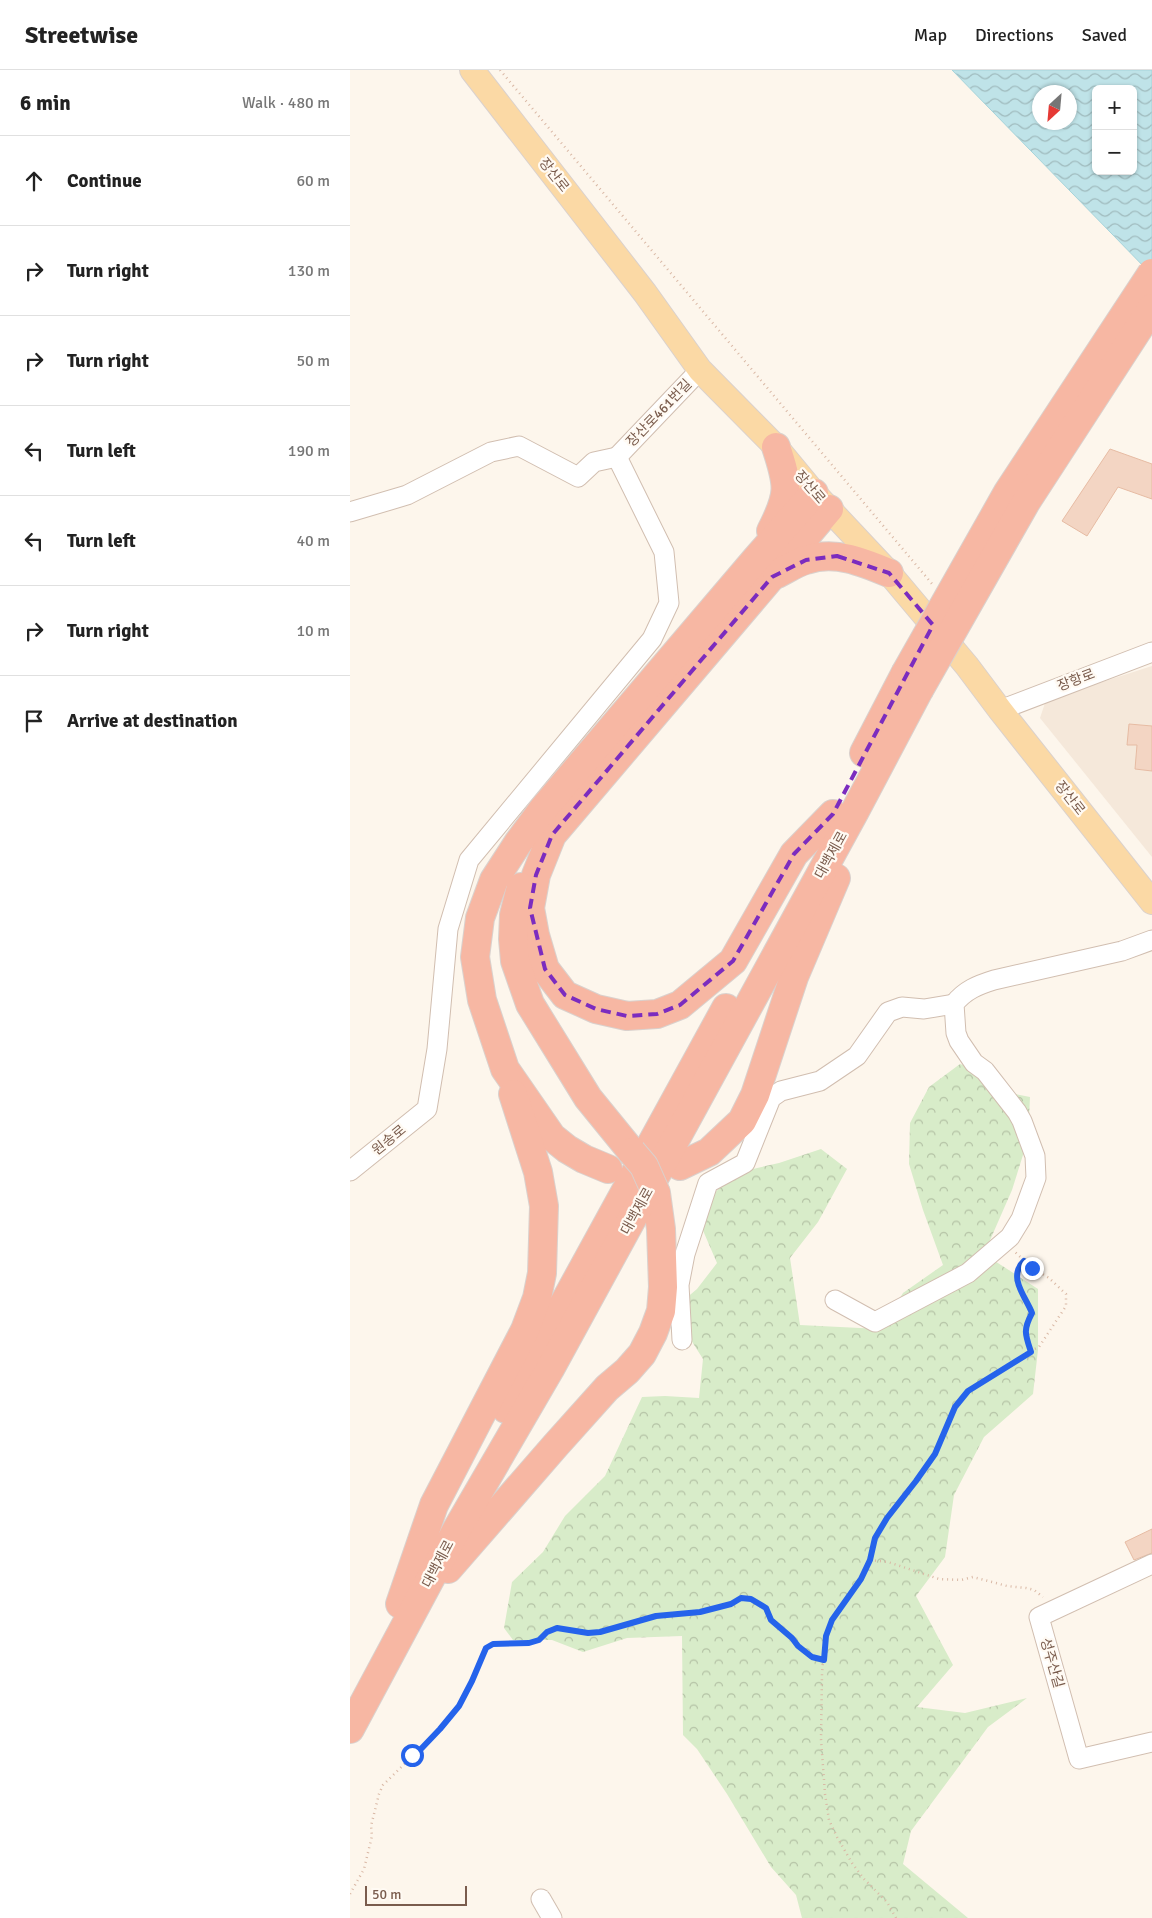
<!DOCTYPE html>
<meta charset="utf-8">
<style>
:root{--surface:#fff;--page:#f2f2f2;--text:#222;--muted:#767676;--line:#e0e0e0}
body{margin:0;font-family:Signika,"Noto Sans KR",sans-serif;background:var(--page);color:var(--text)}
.controls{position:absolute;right:15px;top:15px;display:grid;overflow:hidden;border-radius:8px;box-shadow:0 1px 4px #0004}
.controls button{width:45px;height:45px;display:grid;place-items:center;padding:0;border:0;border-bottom:1px solid var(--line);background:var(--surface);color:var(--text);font:25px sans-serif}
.compass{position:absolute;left:682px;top:15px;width:45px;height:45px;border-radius:50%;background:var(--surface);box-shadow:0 1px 4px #0004;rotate:206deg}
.scale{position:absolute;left:15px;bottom:12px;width:102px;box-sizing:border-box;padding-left:5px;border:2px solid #7a5c4d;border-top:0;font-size:14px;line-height:18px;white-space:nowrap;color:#7a5c4d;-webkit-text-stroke:4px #fffaf3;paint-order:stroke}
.stop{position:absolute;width:15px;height:15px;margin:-11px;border:4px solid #2563eb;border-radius:50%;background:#fff}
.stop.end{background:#2563eb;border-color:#fff;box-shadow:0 1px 5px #0008}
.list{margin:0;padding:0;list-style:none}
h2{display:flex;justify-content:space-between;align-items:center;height:65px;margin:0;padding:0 20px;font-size:21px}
h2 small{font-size:16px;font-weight:400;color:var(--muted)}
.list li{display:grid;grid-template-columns:32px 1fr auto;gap:15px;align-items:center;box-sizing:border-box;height:90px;padding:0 20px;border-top:1px solid var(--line)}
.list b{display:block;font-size:19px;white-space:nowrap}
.list em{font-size:16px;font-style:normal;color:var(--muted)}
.icon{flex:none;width:28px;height:28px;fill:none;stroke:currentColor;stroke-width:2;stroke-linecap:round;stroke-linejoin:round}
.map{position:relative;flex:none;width:802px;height:1848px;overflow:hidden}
header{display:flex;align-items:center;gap:30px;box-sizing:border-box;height:70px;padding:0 25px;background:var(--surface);border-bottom:1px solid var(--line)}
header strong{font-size:24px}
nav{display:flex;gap:28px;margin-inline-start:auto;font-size:18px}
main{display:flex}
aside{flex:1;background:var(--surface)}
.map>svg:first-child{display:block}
.residential{fill:#f5e8da}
.forest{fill:url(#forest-crowns)}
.water{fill:url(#water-waves);stroke:#a5d3da;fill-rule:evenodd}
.building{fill:#f3d5c3;stroke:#e6bba3}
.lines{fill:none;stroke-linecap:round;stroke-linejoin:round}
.minor-casing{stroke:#d1beb0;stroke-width:21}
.major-casing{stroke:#dad1cd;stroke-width:26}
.highway-casing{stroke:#dad1cd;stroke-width:30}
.path{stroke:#d9b8a5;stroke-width:2.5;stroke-dasharray:1 4;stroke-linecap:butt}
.minor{stroke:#fff;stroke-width:19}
.major{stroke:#fbd9a5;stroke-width:24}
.highway{stroke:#f7b7a3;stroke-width:28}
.highway-bridge-casing{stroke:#dad1cd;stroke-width:30;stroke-linecap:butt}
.highway-bridge{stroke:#f7b7a3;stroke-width:28}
.route{stroke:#2563eb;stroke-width:6}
.marked{fill:none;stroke:#7b2cbf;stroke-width:4;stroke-dasharray:10 6;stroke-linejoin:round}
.labels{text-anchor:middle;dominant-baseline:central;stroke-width:4.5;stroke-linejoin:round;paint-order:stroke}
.street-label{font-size:14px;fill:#7a5c4d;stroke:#fffaf3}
</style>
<header>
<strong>Streetwise</strong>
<nav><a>Map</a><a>Directions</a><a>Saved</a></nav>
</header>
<main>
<aside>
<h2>6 min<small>Walk · 480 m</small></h2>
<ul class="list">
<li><svg class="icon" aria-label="ahead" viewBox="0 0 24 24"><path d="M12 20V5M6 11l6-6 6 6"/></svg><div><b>Continue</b></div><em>60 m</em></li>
<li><svg class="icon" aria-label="right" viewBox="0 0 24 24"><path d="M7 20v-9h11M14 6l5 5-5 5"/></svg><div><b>Turn right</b></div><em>130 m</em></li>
<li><svg class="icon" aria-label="right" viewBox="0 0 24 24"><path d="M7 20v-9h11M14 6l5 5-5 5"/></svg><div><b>Turn right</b></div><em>50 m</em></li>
<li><svg class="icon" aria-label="left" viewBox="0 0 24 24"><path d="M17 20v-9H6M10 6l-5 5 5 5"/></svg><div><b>Turn left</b></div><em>190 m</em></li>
<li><svg class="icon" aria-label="left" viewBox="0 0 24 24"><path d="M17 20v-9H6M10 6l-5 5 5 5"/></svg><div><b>Turn left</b></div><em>40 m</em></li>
<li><svg class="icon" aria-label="right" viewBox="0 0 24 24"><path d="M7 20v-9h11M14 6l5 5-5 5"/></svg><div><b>Turn right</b></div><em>10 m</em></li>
<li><svg class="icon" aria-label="arrive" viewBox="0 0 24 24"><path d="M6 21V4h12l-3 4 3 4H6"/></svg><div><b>Arrive at destination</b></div></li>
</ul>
</aside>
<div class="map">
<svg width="802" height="1848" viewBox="0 0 802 1848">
<defs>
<pattern id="forest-crowns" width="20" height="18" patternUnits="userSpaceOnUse" patternTransform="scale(1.25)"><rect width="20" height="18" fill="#d8ecc9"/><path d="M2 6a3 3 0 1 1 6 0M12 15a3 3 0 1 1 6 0" fill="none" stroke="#b4c2a5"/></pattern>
<pattern id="water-waves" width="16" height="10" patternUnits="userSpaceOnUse" patternTransform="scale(1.25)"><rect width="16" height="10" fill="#bfe3e8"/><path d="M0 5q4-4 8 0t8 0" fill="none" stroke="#a0bbbe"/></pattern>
</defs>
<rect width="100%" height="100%" fill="#fdf6ec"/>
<path class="residential" d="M802,596V787L690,648L696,630Z"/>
<path class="forest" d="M610,994L632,1001L640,1019L680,1027L678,1069L662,1120L634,1184L688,1219V1280L683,1324L634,1367L604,1425L595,1487L566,1526L603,1595L567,1637L615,1643L677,1628L638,1657L561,1761L553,1794L618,1848H452L446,1825L421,1797L377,1724L347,1679L333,1665L332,1566L277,1568L233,1582L202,1570H163L154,1558L162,1512L193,1482L215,1446L255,1406L292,1327L315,1326L349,1328L353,1289L322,1240L347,1219L367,1193L345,1142L385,1103L429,1093L471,1079L497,1099L468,1152L440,1188L450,1255L530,1259L553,1223L593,1195L573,1140L559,1094L560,1053L579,1017Z"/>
<path class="water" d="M602,0H802V205ZM746,19H783V101H746ZM690,22H720V52H690Z"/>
<g class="building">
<path d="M760,379L802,394V429L768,417L737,466L712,451Z"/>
<path d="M779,654L802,656V701L785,699L787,675H777Z"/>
<path d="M802,1459V1483L784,1490L775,1472Z"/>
</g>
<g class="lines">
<g class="minor-casing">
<g id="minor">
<path d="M267,387L350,300"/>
<path d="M0,442L57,425L141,382L169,376L228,407L244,392L267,387"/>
<path d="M650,640L802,582"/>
<path d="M0,1101L77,1039L87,979L98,859L119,790L302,569L319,533L314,482L267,387"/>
<path d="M485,1230L525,1252L618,1203L660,1167L671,1149L686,1108L685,1086L672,1051L667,1042L635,1001L624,993L609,971L606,963L604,934C615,920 628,915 644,910L772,881L802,870"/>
<path d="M332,1270L329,1215L335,1184L358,1113L395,1093L421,1028L431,1021L470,1011L507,986L538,942L552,937L574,939L604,934"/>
<path d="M802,1494L689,1547L729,1689L802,1672"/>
<path d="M191,1829L202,1848"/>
</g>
</g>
<g class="major-casing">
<path id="major" d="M122,0L295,223L350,300L426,377L464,423L539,503L617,596L650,640L802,832"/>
</g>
<g class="highway-casing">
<g id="highway">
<path d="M479,439L202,765L186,805L180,838L185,865L195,899L215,925L246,939L277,946L307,944L330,935L383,891L444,784L483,744"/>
<path d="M421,461C440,424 439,416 426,377"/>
<path d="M427,504C437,499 446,493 456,490C485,480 513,492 539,503"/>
<path d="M514,683L555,604"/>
<path d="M171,817L164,845L163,869L165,891L180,934L238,1028L282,1082"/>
<path d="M330,1096L359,1082L392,1051L405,1025L444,907L486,808"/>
<path d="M258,1099L234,1089L217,1079L202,1067L155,999L132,930L125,887L130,848L144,810L168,773L193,739L406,489L464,423"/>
<path d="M156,1339L376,938"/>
<path d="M98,1499L205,1376L257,1318L277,1301L292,1284L303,1263L311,1241L313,1217L311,1159L306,1123"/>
<path d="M50,1534L84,1435L175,1260L187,1228L192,1203L194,1136L188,1102L163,1024"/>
<path d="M0,1659L107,1459L200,1299L505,741L569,620"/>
</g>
</g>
<g class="path">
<path d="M150,0L583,515"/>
<path d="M674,1191C657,1207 676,1227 682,1243C673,1260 675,1263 681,1281"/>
<path d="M520,1490L538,1492L589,1509L611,1510L623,1507L657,1516L676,1518L684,1520L693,1527"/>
<path d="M0,1824L14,1799L22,1766L21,1756L29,1724L33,1715L90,1659L109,1636L122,1611L136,1578L143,1574L179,1573L189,1570L197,1563L207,1558L238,1563L250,1561L306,1546L350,1542L381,1534L391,1528L401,1529L410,1533L415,1538L421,1550L442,1568L448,1576L462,1587L474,1590"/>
<path d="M546,1848L537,1832L514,1809L502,1793L487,1767L479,1750L475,1724L471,1669L472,1604L475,1566L482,1550L511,1509L520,1490L525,1468L537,1448L566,1411L585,1384L605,1337L618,1321L666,1292L674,1284L689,1277L716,1236V1224L699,1208L681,1197L665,1182"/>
</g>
<use href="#minor" class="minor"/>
<use href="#major" class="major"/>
<use href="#highway" class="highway"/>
<g class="highway-bridge-casing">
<g id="highway-bridge">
<path d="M555,604L658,422L802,203"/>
<path d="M569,620L676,432L802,238"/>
<path d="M282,1082L294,1096L306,1123"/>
</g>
</g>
<use href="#highway-bridge" class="highway-bridge"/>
</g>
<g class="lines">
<path class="route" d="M62,1685L70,1680L90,1659L109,1636L122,1611L136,1578L143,1574L179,1573L189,1570L197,1562L207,1558L238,1563L250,1562L306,1546L350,1542L381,1534L391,1528L401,1529L416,1538L421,1550L442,1568L448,1576L462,1587L474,1590L476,1566L482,1550L511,1509L520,1490L525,1468L537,1448L566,1411L585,1384L605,1337L618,1321L681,1282C675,1264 673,1260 682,1243C676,1227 657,1207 674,1191L682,1198"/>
</g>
<path class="marked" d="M487,486L539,503L583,555L483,744L444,784L383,891L330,935L307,944L277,946L246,939L215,925L195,899L180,838L186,805L202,765L422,507L456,490Z"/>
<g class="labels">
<g class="street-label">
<text transform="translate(204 105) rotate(52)">장산로</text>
<text transform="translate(309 343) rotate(-46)">장산로461번길</text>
<text transform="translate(460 417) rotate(49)">장산로</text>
<text transform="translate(726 610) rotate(-21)">장항로</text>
<text transform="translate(720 728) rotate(52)">장산로</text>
<text transform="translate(481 785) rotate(-61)">대백제로</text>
<text transform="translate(39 1070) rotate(-39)">원송로</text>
<text transform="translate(287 1141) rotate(-61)">대백제로</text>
<text transform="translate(88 1494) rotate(-62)">대백제로</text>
<text transform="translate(702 1593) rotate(74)">성주산길</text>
</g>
</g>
</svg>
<div class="controls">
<button>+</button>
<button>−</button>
</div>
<svg class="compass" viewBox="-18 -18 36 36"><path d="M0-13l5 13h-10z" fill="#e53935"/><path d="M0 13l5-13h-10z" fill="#767676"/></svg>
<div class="scale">50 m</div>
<div class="stop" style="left:62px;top:1685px"></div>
<div class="stop end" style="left:682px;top:1198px"></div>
</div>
</main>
